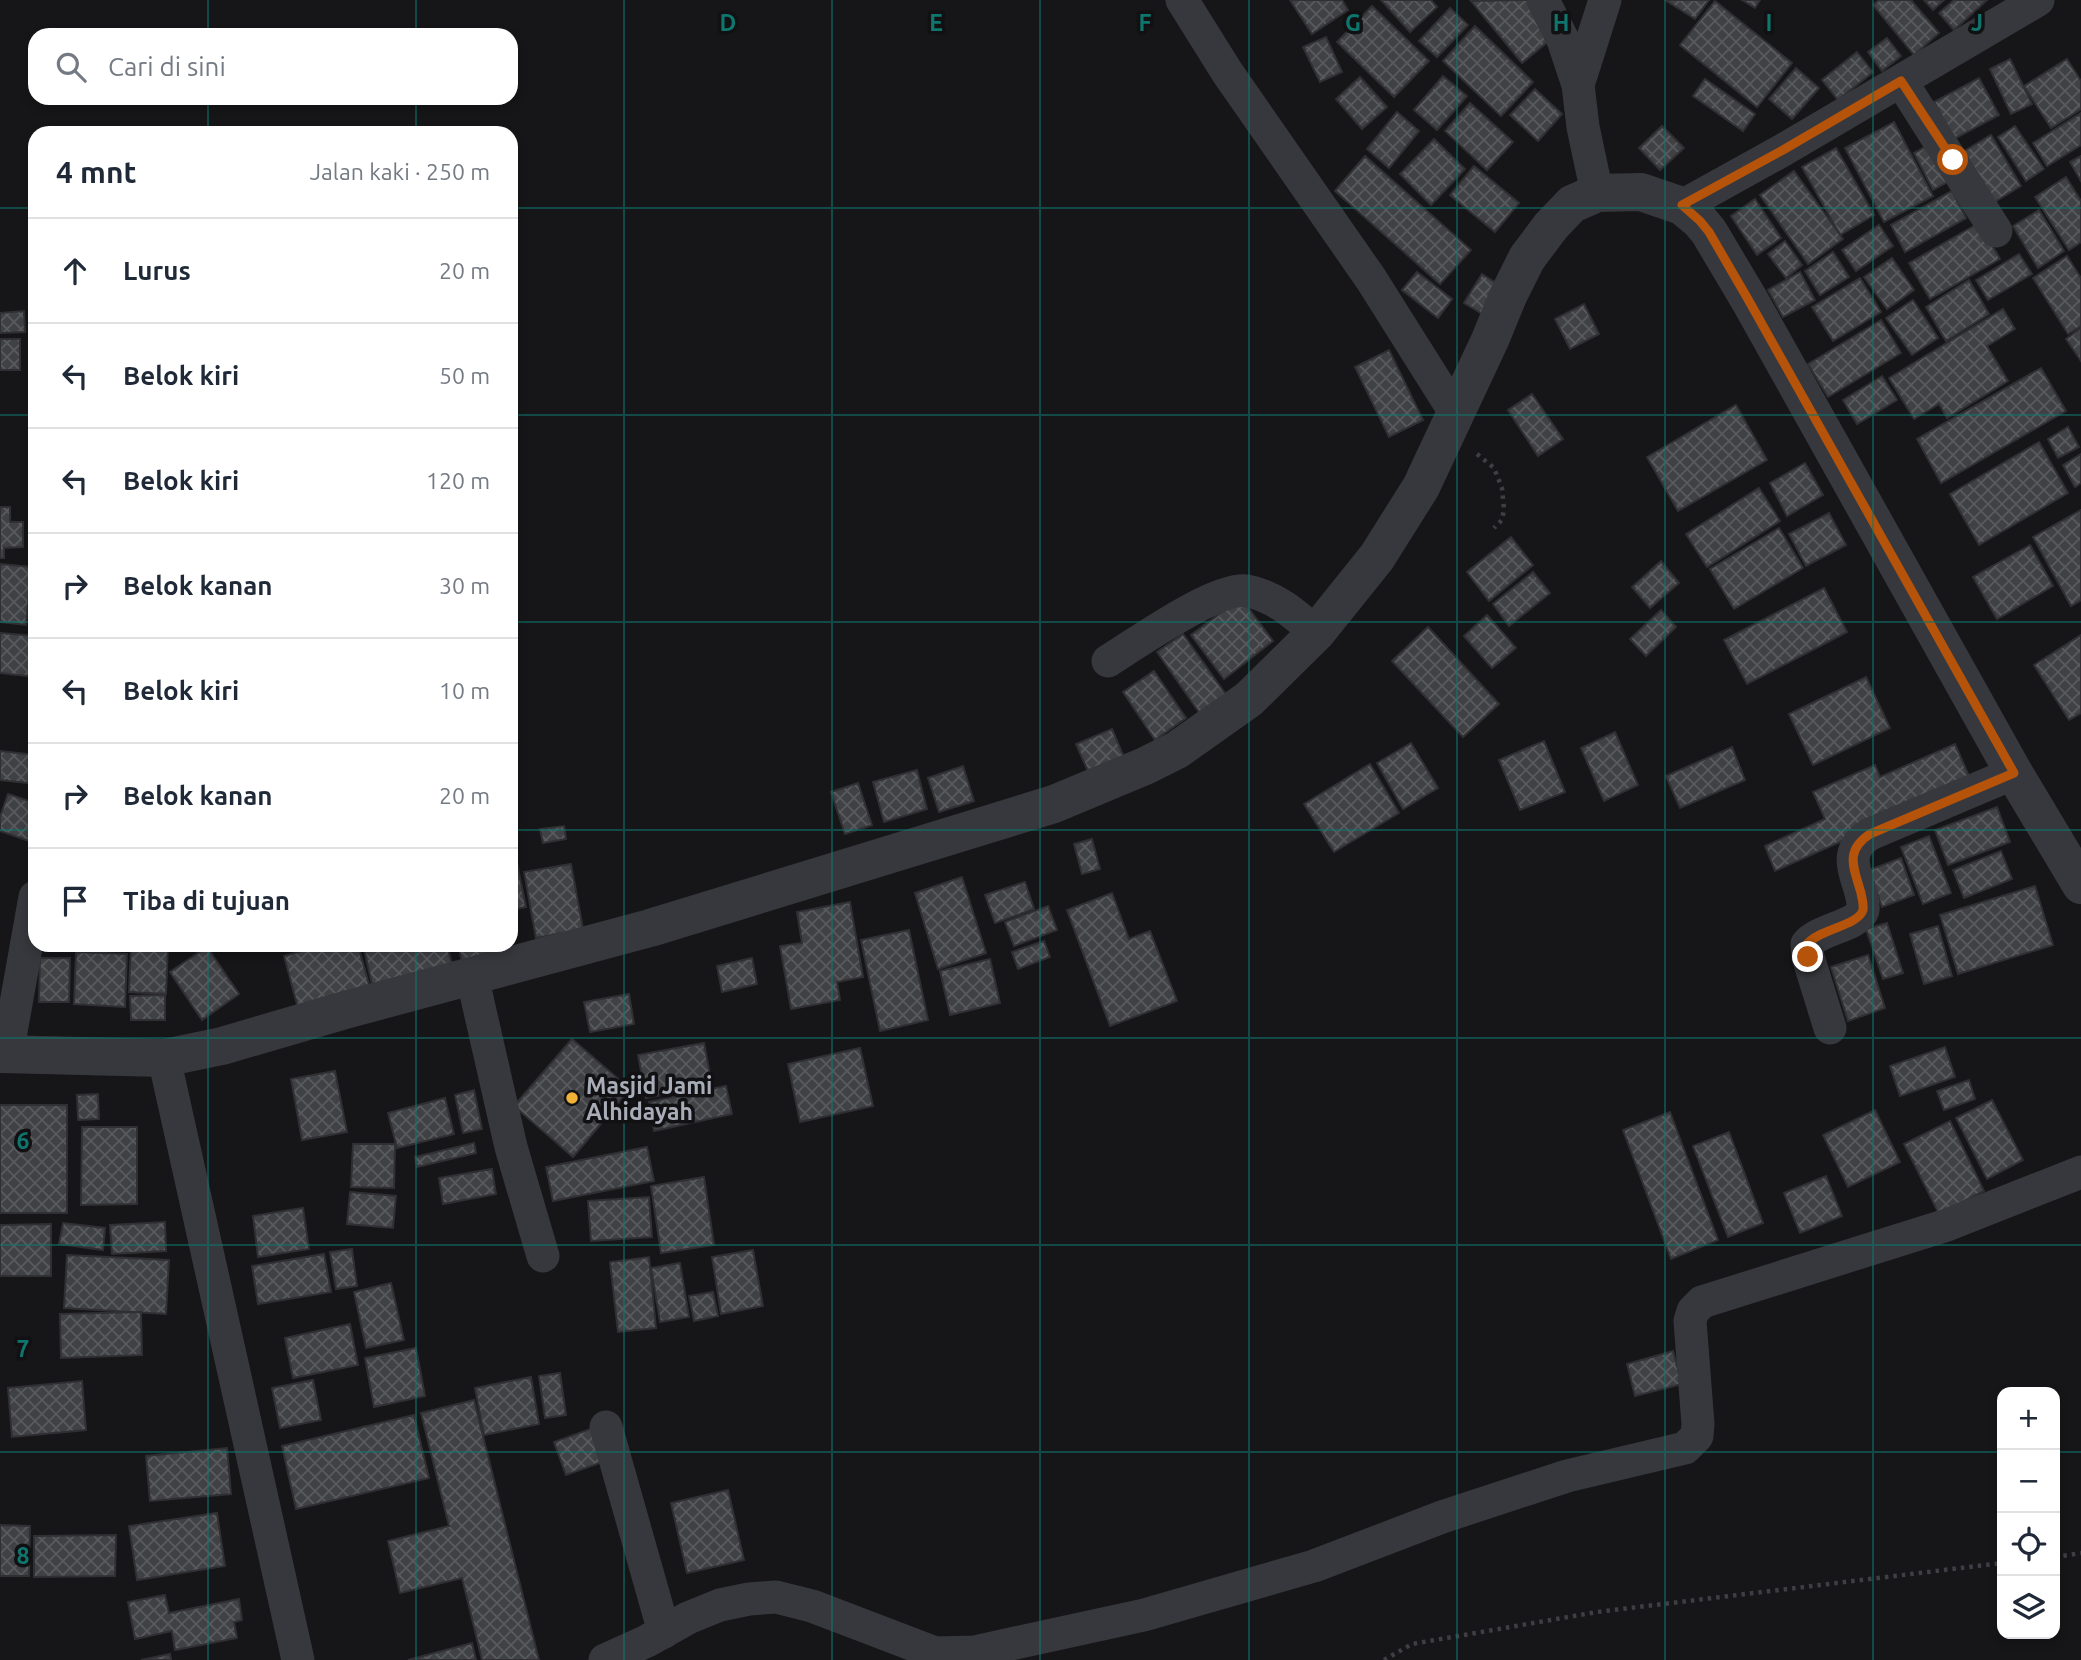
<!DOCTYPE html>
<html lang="id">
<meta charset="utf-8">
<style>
:root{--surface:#fff;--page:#f2f2f3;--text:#1f2937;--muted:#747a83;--line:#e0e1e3}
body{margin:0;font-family:Ubuntu,sans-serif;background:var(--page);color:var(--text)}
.controls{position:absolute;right:21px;bottom:21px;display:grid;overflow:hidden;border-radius:14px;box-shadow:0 4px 10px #0003}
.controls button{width:63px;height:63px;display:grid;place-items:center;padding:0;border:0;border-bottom:2px solid var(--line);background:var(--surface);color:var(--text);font:35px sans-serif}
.stop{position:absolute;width:21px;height:21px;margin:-16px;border:5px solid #b45309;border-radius:50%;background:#fff}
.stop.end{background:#b45309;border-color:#fff;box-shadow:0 2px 7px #0008}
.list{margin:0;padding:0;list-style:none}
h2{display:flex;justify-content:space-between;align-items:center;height:91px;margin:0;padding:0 28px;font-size:30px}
h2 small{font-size:23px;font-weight:400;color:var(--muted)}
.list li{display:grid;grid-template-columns:46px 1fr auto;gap:21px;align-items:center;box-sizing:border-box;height:105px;padding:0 28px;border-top:2px solid var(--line)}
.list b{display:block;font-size:26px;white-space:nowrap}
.list em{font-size:23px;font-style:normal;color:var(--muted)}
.icon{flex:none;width:38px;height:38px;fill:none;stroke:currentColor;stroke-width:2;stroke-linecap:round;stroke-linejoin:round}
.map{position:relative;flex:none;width:2081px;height:1660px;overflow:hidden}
.search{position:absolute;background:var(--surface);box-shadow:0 4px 10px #0003;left:28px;top:28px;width:490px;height:77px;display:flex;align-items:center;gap:18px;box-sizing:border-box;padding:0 24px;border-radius:21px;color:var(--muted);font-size:26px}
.panel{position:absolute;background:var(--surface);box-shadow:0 4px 10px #0003;left:28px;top:126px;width:490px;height:826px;border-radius:21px}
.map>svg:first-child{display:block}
.building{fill:url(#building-cross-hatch);stroke:#303034;stroke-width:2}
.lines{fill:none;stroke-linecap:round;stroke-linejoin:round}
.path{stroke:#3d3f44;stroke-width:4.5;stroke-dasharray:3.5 5;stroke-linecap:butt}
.minor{stroke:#37383d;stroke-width:33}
.tertiary{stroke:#37383d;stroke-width:38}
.route{stroke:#b45309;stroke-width:9}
.grid{fill:none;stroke:#0f766e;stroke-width:2;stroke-opacity:0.55}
.poi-dot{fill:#efb237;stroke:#111113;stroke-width:2.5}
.labels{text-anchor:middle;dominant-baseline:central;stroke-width:7;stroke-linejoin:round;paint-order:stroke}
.poi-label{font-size:23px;font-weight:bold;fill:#a8adb8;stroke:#111113;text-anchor:start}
.grid-label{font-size:23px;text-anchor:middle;font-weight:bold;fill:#0f766e;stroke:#111113;stroke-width:7;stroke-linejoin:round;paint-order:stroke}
</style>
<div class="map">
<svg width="2081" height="1660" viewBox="0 0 2081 1660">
<defs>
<pattern id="building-cross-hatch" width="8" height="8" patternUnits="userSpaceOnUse" patternTransform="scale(1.75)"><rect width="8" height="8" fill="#404145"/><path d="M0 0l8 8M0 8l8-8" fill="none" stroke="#595a5e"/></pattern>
</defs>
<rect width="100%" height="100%" fill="#161618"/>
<g class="building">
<path d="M1290,0H1342L1348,10L1312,34Z"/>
<path d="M1381,0H1431L1437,7L1410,32Z"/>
<path d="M1529,0L1557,34L1522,63L1471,1Z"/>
<path d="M1665,0H1709L1695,19Z"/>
<path d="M1742,0H1760L1755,8Z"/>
<path d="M1879,0H1911L1939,33L1914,55L1873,5Z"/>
<path d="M1924,0H1944L1933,10Z"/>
<path d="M1954,0H1987L1954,30L1939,13Z"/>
<path d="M1715,1L1792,63L1757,107L1680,45Z"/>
<path d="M1372,6L1429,61L1394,97L1337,42Z"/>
<path d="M1450,8L1468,25L1437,57L1419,41Z"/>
<path d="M1475,26L1533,82L1501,116L1443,61Z"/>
<path d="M1326,37L1342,72L1320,82L1303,47Z"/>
<path d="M1887,38L1901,56L1882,71L1868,52Z"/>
<path d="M1857,52L1873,72L1838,100L1822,80Z"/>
<path d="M2010,59L2032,104L2011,114L1990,69Z"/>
<path d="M2067,59L2081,81V109L2051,128L2024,86Z"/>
<path d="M1796,68L1819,88L1792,119L1769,99Z"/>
<path d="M1443,76L1467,96L1437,130L1414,110Z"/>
<path d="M1360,77L1387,107L1362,129L1336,99Z"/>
<path d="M1979,78L1999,115L1954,139L1934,102Z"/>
<path d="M1705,79L1755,114L1743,131L1693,96Z"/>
<path d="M1535,89L1562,114L1538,141L1510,115Z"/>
<path d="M1470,103L1513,142L1487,170L1445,131Z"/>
<path d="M1397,112L1419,131L1389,168L1367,149Z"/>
<path d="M2081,113V145L2047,166L2033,143Z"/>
<path d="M1894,122L1933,196L1884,222L1845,148Z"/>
<path d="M1662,126L1684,148L1660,170L1639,148Z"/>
<path d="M2015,126L2044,169L2026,181L1998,137Z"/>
<path d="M1991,135L2021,186L1991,204L1961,153Z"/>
<path d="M1434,139L1465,169L1431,205L1400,174Z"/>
<path d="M1936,141L1955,178L1933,190L1914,153Z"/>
<path d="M1836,148L1874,215L1840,235L1802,167Z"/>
<path d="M1365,156L1471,250L1440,284L1335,191Z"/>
<path d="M2081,156V181L2070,162Z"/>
<path d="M1474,166L1519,203L1495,232L1450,195Z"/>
<path d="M1794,171L1843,239L1808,264L1760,195Z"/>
<path d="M2066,177L2081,201V242L2069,250L2035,197Z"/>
<path d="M1952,191L1966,218L1905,252L1891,225Z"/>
<path d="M1755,199L1781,238L1757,255L1731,216Z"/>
<path d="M2039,210L2064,251L2038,268L2013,226Z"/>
<path d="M1979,223L2000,259L1930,299L1909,263Z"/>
<path d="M1879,225L1893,246L1856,271L1842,250Z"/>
<path d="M1785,241L1802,265L1786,278L1768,254Z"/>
<path d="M1833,252L1849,277L1820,295L1805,271Z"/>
<path d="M2019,254L2032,274L1988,300L1976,280Z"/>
<path d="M2067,256L2081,278V326L2068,334L2033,278Z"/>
<path d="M1892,258L1914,290L1887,309L1864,277Z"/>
<path d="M1417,272L1452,299L1438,318L1402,290Z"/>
<path d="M1800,272L1815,300L1783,317L1768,290Z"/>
<path d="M1482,274L1502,287L1484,315L1464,303Z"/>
<path d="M1860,278L1881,312L1833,341L1812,307Z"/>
<path d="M1969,280L1989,314L1946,341L1926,307Z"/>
<path d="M1913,300L1938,338L1912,355L1886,318Z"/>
<path d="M1584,304L1599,334L1570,349L1555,319Z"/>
<path d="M2003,309L2015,329L1987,346L2008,381L1947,418L1939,404L1914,419L1889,378Z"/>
<path d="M24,311L25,332L0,333V313Z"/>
<path d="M1881,320L1901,353L1828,397L1808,364Z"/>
<path d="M2081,328V361L2066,339Z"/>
<rect x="0" y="339" width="20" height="31"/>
<path d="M1389,350L1423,420L1389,437L1355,367Z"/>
<path d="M2041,368L2066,411L1941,483L1917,439Z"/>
<path d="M1882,376L1897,400L1857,424L1843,400Z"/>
<path d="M1532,394L1563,439L1538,456L1508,410Z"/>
<path d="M1736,405L1767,460L1678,511L1647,457Z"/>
<path d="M2068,427L2079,447L2058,458L2048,439Z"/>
<path d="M2039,442L2068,493L1979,545L1950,494Z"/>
<path d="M2081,454V483L2075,487L2063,465Z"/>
<path d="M1805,463L1823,495L1787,516L1770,483Z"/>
<path d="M1759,488L1780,521L1707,567L1686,534Z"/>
<path d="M0,507H10V522H23V547L4,548V558H0Z"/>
<path d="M2081,510V600L2071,606L2033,537Z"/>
<path d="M1829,513L1846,545L1806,566L1789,534Z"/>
<path d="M1779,528L1803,568L1734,609L1710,569Z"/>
<path d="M1511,537L1533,565L1489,601L1467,572Z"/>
<path d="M2030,545L2053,586L1997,619L1973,577Z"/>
<path d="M1661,561L1679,583L1650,608L1632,587Z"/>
<path d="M0,564L32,567L26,625L0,622Z"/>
<path d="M1533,572L1550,593L1509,626L1493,604Z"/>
<path d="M1824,588L1847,632L1747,684L1724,640Z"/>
<path d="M1241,598L1273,641L1224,679L1191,635Z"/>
<path d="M1661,610L1676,627L1646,656L1630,639Z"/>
<path d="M1487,615L1516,648L1492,668L1464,636Z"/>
<path d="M1428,627L1499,704L1463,737L1392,661Z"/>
<path d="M0,633L35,636V677L0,673Z"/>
<path d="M1183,634L1227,696L1201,715L1157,652Z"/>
<path d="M2081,635V713L2069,720L2034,665Z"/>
<path d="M1154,671L1186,718L1155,740L1123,692Z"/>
<path d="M1866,677L1890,728L1813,765L1789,714Z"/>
<path d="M1112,729L1126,762L1091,778L1076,744Z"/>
<path d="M1615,732L1638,785L1604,801L1581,748Z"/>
<path d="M1544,741L1565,792L1520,810L1499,760Z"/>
<path d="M1411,743L1438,788L1403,809L1377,763Z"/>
<path d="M1955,744L1972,783L1775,871L1765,846L1825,819L1813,792L1875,765L1880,777Z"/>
<path d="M1732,747L1745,780L1680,808L1666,776Z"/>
<path d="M0,751L35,755V784L0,780Z"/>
<path d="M1370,764L1399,813L1334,852L1304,804Z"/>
<path d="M963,766L974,801L939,812L928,778Z"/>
<path d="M917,770L927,809L884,822L873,782Z"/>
<path d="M858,783L872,825L845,834L831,792Z"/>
<path d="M8,794L35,803V843L0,831V817Z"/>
<path d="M1997,807L2010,842L1948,865L1935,830Z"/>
<path d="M564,826L566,839L543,843L540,829Z"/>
<path d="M1929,836L1951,893L1923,904L1901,847Z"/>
<path d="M1092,839L1100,869L1082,874L1074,844Z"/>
<path d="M2001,851L2012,879L1964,898L1953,870Z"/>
<path d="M516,858L526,907L511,910V859Z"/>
<path d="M1901,858L1914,895L1882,907L1869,870Z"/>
<path d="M571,864L583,929L536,938L524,872Z"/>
<path d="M962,877L986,953L938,969L915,893Z"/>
<path d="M1025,882L1034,909L995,923L985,895Z"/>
<path d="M2035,886L2053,945L1958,974L1940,915Z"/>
<path d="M1112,893L1129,939L1150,931L1177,1001L1110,1026L1067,910Z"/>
<path d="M850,902L863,977L837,982L840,1000L791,1009L780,946L802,943L797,912Z"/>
<path d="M1048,906L1057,930L1014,946L1005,922Z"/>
<path d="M1887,923L1903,973L1883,979L1866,929Z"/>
<path d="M1938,926L1952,976L1924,984L1910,934Z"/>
<path d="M909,930L928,1020L880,1031L861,940Z"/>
<path d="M1044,941L1050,957L1018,969L1012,952Z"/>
<path d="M131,945H168L166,994L129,992Z"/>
<path d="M323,945H358L370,988L298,1008L284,956Z"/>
<path d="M363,945H447L452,965L372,984Z"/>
<path d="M458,945H500L502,953L462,962Z"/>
<path d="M207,947L239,994L202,1020L170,972Z"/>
<path d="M76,952L127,954L125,1007L74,1004Z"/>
<path d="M1868,955L1885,1008L1848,1021L1831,967Z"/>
<path d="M40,958H70L69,1002H39Z"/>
<path d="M752,958L757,984L722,992L717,966Z"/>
<path d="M990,959L1000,1003L950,1015L940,971Z"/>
<path d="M629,994L634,1024L590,1032L584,1002Z"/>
<path d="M165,995V1020H131L130,996Z"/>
<path d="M572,1039L630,1089L573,1157L514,1106Z"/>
<path d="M704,1043L712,1085L646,1098L638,1055Z"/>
<path d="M1945,1047L1955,1077L1900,1096L1890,1066Z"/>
<path d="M860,1048L873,1106L800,1122L788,1064Z"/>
<path d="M335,1071L347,1132L302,1140L291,1079Z"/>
<path d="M1969,1080L1975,1099L1944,1110L1937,1091Z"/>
<path d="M726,1086L732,1114L654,1131L649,1102Z"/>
<path d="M474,1090L482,1129L463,1133L455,1095Z"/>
<path d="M98,1094L99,1119L78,1120L77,1095Z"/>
<path d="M445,1098L454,1134L397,1148L388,1113Z"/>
<path d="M1992,1100L2023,1160L1987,1179L1956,1118Z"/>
<rect x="0" y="1105" width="67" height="108"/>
<path d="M1875,1110L1900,1162L1848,1187L1823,1135Z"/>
<path d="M1670,1112L1718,1240L1671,1259L1623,1130Z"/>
<path d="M1950,1121L1984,1191L1939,1214L1904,1144Z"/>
<path d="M82,1127H137V1204L81,1205Z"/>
<path d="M1729,1132L1763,1223L1728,1237L1693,1146Z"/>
<path d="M474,1143L476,1153L417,1167L415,1157Z"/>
<path d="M353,1144H395L394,1188L351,1187Z"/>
<path d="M647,1147L654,1181L553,1201L546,1167Z"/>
<path d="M492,1169L496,1194L443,1204L439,1178Z"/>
<path d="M1826,1176L1842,1216L1800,1233L1784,1193Z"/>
<path d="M704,1177L714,1245L661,1253L651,1186Z"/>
<path d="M350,1192L396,1196L393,1228L347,1224Z"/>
<path d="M649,1197L652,1237L591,1241L588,1201Z"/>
<path d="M303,1208L309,1249L258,1257L253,1216Z"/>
<path d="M165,1222L166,1251L112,1254L110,1225Z"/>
<path d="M63,1223L105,1228L103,1250L59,1244Z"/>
<path d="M51,1224V1276H0V1225Z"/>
<path d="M352,1249L357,1286L336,1289L330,1252Z"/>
<path d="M753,1250L763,1306L721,1314L712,1257Z"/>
<path d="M324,1254L331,1292L258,1304L252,1266Z"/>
<path d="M67,1255L169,1260L166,1314L64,1308Z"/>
<path d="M649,1257L656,1328L618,1332L610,1262Z"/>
<path d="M680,1263L689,1317L660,1322L651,1268Z"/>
<path d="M391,1283L404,1340L366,1348L354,1292Z"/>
<path d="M713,1292L718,1316L694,1321L689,1296Z"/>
<path d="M141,1312L142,1355L61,1358L60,1314Z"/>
<path d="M350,1324L358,1365L293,1378L285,1338Z"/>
<path d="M416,1348L425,1396L374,1407L365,1358Z"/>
<path d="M1673,1351L1682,1384L1635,1396L1627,1364Z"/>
<path d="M560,1373L566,1415L545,1418L539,1376Z"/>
<path d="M531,1377L539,1424L484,1435L475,1388Z"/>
<path d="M313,1380L321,1420L280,1428L272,1388Z"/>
<path d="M82,1381L86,1430L12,1437L8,1388Z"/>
<path d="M474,1400L539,1660H482L462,1578L400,1593L388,1541L449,1526L421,1413Z"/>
<path d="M414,1415L429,1478L296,1509L282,1446Z"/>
<path d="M596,1427L608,1460L566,1475L554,1442Z"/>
<path d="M227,1448L231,1494L150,1501L146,1456Z"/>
<path d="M728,1490L744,1560L687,1573L671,1503Z"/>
<path d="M217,1513L225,1566L137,1580L129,1526Z"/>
<path d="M0,1525L30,1526L29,1576H0Z"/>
<path d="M116,1535L115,1576L34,1577V1536Z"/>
<path d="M165,1595L169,1613L239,1599L242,1620L234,1622L237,1638L175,1650L172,1631L135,1639L128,1602Z"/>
<path d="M472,1643L476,1660H408Z"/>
<path d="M170,1654L171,1660H141Z"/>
</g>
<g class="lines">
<g class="path">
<path d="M1477,454L1494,468L1502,488L1504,509L1502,520L1494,528"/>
<path d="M2055,1557L2081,1553"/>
<path d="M1384,1660L1412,1644L1597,1612L2002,1563"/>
</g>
<g class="minor">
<path d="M1182,0L1227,72L1371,279L1456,414"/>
<path d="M1543,0L1563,40L1578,85L1583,127L1597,193"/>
<path d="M1901,81L1996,231"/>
<path d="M1578,85L1605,0"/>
<path d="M1682,206L1783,150L2038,0"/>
<path d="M1108,661C1137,643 1217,586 1247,591C1275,596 1296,615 1316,633"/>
<path d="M472,976L511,1147L543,1256"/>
<path d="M1830,1028L1808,957L1807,944C1819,929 1858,926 1863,910C1864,904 1862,899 1861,893C1854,868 1844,851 1870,834L2014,773"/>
<path d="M7,1054L35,897"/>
<path d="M164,1058L298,1660"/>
<path d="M606,1427L664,1632"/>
<path d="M605,1660L647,1641L688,1618L720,1605L749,1599L776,1597L812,1606L935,1653L974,1652L1144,1615L1314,1566L1442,1517L1567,1476L1685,1448L1697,1436L1698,1424L1690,1321L1693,1311L1702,1302L1947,1225L2081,1172"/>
</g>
<path class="tertiary" d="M0,1054L164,1058L222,1046L345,1010L650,928L1054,804L1145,766L1177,750L1249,699L1316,633L1377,557L1421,487L1490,340L1508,296L1527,258L1551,226L1572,204L1597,193L1641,192L1682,206L1700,221L1709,232L1750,301L2014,773L2081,885"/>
</g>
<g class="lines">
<path class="route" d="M1808,957L1807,944C1819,929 1858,926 1863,910C1864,904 1862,899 1861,893C1854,868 1844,851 1870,834L2014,773L1749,301L1709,232L1700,221L1682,205L1783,150L1901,81L1953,160"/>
</g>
<path class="grid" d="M208,0V35M416,0V35M624,0V1660M832,0V1660M1040,0V1660M1249,0V1660M1457,0V1660M1665,0V1660M1873,0V1660M208,98V133M416,98V133M0,208H35M511,208H2081M0,415H35M511,415H2081M0,622H35M511,622H2081M0,830H35M511,830H2081M208,945V1660M416,945V1660M0,1038H2081M0,1245H2081M0,1452H2002M2055,1452H2081"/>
<circle class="poi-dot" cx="572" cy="1098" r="7"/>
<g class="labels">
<g class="poi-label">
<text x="586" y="1085">Masjid Jami<tspan x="586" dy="26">Alhidayah</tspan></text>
</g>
</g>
<g class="grid-label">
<text x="728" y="31">D</text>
<text x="936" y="31">E</text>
<text x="1145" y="31">F</text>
<text x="1353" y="31">G</text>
<text x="1561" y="31">H</text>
<text x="1769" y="31">I</text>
<text x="1977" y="31">J</text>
<text x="23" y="1149">6</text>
<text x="23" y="1357">7</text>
<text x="23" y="1564">8</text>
</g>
</svg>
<div class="controls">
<button>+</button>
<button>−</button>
<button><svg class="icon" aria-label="locate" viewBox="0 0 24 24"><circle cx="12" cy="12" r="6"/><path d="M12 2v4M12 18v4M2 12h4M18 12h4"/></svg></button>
<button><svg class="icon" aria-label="layers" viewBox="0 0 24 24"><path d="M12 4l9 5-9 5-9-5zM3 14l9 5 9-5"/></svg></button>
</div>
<div class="stop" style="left:1953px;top:160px"></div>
<div class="stop end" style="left:1808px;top:957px"></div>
<div class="search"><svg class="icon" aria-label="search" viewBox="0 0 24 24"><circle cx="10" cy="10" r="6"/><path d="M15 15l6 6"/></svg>Cari di sini</div>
<section class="panel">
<h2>4 mnt<small>Jalan kaki · 250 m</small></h2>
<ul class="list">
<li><svg class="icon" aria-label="ahead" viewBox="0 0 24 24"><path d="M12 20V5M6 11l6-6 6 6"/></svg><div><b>Lurus</b></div><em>20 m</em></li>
<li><svg class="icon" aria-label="left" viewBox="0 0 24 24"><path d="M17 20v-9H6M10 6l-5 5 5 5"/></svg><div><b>Belok kiri</b></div><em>50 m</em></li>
<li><svg class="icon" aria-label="left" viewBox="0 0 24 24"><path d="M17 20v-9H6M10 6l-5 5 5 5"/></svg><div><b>Belok kiri</b></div><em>120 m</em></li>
<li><svg class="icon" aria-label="right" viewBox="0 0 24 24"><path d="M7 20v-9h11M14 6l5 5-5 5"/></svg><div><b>Belok kanan</b></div><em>30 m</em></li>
<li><svg class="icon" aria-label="left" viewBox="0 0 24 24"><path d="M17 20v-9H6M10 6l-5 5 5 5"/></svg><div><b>Belok kiri</b></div><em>10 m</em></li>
<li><svg class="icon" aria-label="right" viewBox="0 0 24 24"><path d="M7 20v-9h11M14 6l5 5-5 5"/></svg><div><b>Belok kanan</b></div><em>20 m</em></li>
<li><svg class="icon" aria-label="arrive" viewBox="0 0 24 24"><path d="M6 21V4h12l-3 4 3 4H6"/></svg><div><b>Tiba di tujuan</b></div></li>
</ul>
</section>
</div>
